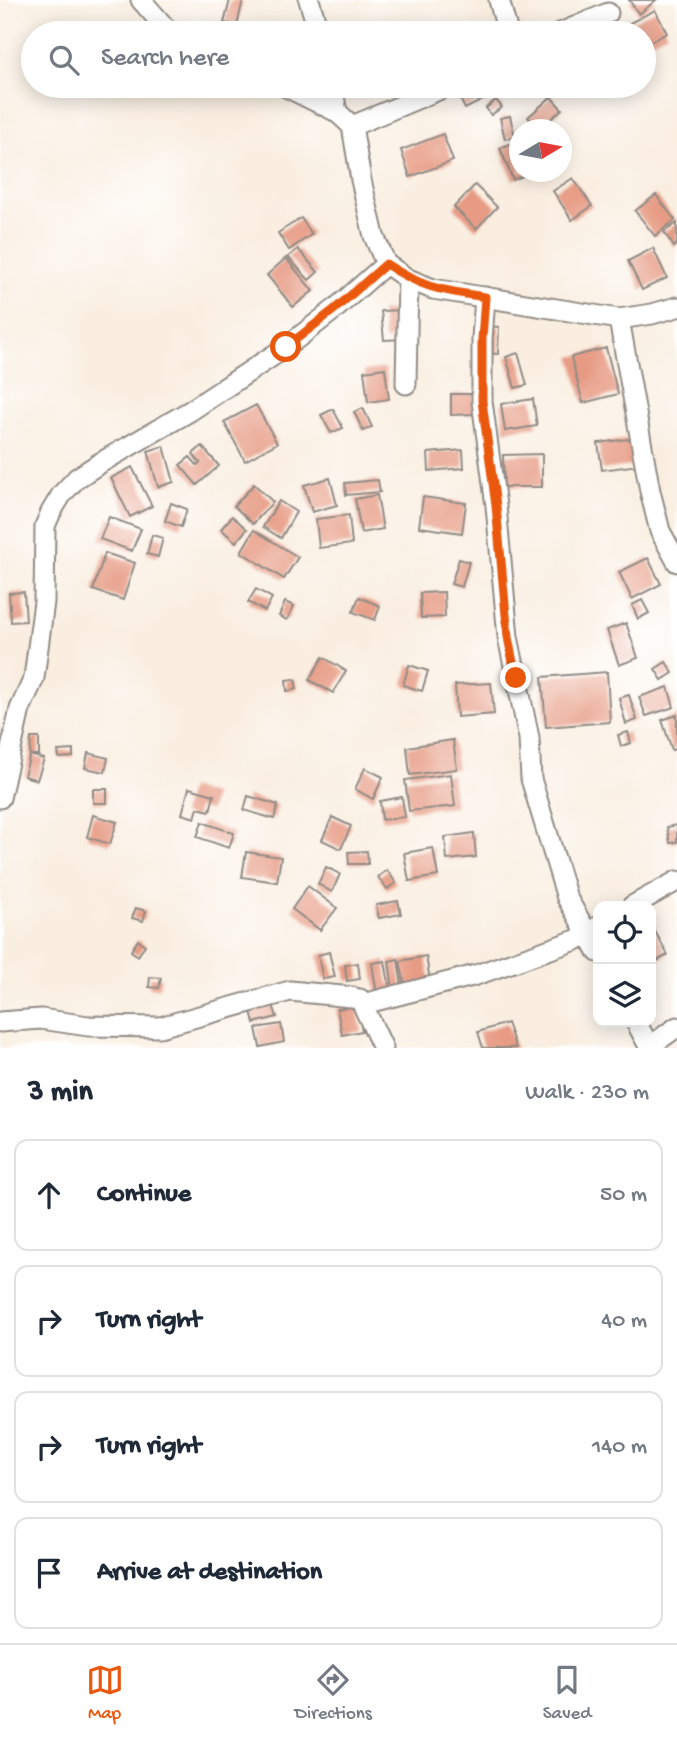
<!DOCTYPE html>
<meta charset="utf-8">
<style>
:root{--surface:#fff;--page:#f2f2f3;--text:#1f2937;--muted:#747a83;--line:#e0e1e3;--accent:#ea580c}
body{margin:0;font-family:"Gochi Hand",sans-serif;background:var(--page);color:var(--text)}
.controls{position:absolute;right:21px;bottom:21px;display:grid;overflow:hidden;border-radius:14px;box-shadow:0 4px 18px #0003}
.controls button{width:63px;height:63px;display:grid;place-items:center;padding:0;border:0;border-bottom:2px solid var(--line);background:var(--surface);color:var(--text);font:35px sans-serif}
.compass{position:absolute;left:509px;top:119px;width:63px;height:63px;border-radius:50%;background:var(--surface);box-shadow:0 4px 18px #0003;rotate:80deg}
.stop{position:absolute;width:21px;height:21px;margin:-16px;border:5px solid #ea580c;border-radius:50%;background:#fff}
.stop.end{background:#ea580c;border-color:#fff;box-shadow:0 2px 7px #0008}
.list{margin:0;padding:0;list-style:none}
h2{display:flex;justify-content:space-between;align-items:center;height:91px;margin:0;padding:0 28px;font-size:30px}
h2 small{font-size:23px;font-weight:400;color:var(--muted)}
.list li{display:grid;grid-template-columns:46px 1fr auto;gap:21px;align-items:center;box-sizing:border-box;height:112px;margin:0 14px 14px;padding:0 14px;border:2px solid var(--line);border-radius:14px}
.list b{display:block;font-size:26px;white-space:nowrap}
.list em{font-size:23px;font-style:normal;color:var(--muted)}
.icon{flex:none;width:38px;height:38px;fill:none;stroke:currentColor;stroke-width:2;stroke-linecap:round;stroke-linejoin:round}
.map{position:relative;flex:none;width:677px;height:1048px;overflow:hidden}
.search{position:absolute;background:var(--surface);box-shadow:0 4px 18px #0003;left:21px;right:21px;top:21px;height:77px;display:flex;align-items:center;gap:18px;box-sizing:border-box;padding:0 24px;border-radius:38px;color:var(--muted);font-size:26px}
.sheet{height:595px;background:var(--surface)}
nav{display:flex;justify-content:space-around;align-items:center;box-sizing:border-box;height:98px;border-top:2px solid var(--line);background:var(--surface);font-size:19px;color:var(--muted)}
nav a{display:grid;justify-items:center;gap:4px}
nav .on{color:var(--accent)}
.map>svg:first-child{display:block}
.building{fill:#e79b84}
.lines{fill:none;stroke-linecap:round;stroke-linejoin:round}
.street-casing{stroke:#928c86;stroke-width:23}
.street{stroke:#fff;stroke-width:19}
.route{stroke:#ea580c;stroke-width:9}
</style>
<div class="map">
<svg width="677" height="1048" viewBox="0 0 677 1048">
<rect width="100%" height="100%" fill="#fff"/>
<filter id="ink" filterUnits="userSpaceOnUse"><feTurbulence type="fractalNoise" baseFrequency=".0143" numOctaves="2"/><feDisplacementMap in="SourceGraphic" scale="14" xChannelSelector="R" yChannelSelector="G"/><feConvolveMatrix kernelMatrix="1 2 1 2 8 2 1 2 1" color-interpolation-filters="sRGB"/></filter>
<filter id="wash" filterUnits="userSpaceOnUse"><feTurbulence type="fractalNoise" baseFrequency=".00686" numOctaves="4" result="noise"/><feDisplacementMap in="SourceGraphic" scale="28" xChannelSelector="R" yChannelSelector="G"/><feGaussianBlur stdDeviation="1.57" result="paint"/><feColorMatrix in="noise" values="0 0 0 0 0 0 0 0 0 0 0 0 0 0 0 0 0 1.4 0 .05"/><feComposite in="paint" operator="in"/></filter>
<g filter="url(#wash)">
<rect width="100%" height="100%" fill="#f9eee0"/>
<g id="blocks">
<g class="building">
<path d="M230,0H243L237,26L224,23Z"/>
<path d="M629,0H656L639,14Z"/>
<path d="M655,10L667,33L644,45V33H628L624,26Z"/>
<path d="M481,86L487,98L465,109L459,97Z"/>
<path d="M606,86H627L611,95Z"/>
<path d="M551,97L562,109L539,130L528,117Z"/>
<path d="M496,100L502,107L491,115L486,108Z"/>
<path d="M510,116L515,137L505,139L500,118Z"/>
<path d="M443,134L453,161L410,177L401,150Z"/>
<path d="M515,142L520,154V172H526L528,174L513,180L500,148Z"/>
<path d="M573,178L592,206L572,220L553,191Z"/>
<path d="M475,185L497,207L476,229L454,207Z"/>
<path d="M656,195L675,220L655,236L635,211Z"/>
<path d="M301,218L312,234L289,250L278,233Z"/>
<path d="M677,223V244L674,247L664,232Z"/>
<path d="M653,248L667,278L642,290L628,261Z"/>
<path d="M298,249L318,272L309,280L288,257Z"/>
<path d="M286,258L313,291L293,307L267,275Z"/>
<path d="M404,310L406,339L384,340L381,311Z"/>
<path d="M487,326L499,327L498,354L485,353Z"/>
<path d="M606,348L618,394L583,403L571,357Z"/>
<path d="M518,353L527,385L515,388L506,357Z"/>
<path d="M385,368L389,399L368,402L364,371Z"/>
<path d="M451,394H474V414L451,415Z"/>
<path d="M533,399L537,426L505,431L501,404Z"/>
<path d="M256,405L277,443L245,461L224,422Z"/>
<path d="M363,408L372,427L363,431L354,412Z"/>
<path d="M333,409L343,428L331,433L321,415Z"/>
<path d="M635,438L639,465L602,470L598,443Z"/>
<path d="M164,446L174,482L158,487L148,451Z"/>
<path d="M202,446L219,466L197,485L180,465L190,457L197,465L200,463L193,454Z"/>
<path d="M463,450L464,468L429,471L428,453Z"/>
<path d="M542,454V487H504L503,455Z"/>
<path d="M132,467L152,506L130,517L111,478Z"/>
<path d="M330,478L337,505L312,512L304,485Z"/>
<path d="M378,480L380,492L346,495L345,483Z"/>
<path d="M254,484L273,502L253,524L234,506Z"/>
<path d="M377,495L383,529L361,533L355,499Z"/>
<path d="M423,497L466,503L462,533L419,527Z"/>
<path d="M279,501L296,512L281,538L263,527Z"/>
<path d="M171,503L187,509L181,527L165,521Z"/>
<path d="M349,515L352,544L319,548L316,519Z"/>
<path d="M232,516L247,529L236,542L221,529Z"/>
<path d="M109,517L141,529L132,551L100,539Z"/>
<path d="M254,530L298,557L284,579L241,552Z"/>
<path d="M152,535L163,538L158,557L147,554Z"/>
<path d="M105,553L135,563L123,600L93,590Z"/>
<path d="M648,558L661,584L632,599L619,572Z"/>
<path d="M459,559L469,562L462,587L451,584Z"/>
<path d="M256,589L272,598L265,611L248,602Z"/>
<path d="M24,592L26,621L11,622L9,593Z"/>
<path d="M444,592L445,617L421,618L420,593Z"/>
<path d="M359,597L380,606L375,620L353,612Z"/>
<path d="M642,600L649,613L638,619L632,605Z"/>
<path d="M285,602L294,606L287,620L279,616Z"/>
<path d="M626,623L638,658L619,665L607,630Z"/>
<path d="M323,657L346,671L333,693L309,680Z"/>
<path d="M666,662L673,673L662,680L655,669Z"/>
<path d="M409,665L428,671L422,691L403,685Z"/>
<path d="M607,672L610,722L546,727L542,677Z"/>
<path d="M295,679L297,689L287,691L286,680Z"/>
<path d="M491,683L494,714L457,717L455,685Z"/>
<path d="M668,687L674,707L646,716L639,697Z"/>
<path d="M629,695L637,720L626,724L619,698Z"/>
<path d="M677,715V749L672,750L662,720Z"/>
<path d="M628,732L631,743L621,746L618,735Z"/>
<path d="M31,738H39V755H30Z"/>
<path d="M453,740L457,769L410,775L407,747Z"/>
<path d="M73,750V757L59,758L58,751Z"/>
<path d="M88,753L108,758L105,772L85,768Z"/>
<path d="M30,755L44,759L37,780L24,776Z"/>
<path d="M365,768L383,777L373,799L355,789Z"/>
<path d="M451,774L455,806L409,811L405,780Z"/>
<path d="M189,788L214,795L210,811L198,808L195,818L182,814Z"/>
<rect x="93" y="789" width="14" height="14"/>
<path d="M248,796L278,805L274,819L244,810Z"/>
<path d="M402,797L405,817L382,820L380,801Z"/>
<path d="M93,815L117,822L110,844L87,837Z"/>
<path d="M332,817L351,826L341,849L322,840Z"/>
<path d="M202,822L234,833L229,848L197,837Z"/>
<path d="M677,825V842L670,843L667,827Z"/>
<path d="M474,833L476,857L447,860L445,837Z"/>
<path d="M433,848L438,876L409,881L404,853Z"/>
<path d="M367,851L368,864H349L348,852Z"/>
<path d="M246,852L281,857L277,882L242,877Z"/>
<path d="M326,867L340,874L332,892L318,884Z"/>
<path d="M387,870L396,883L387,889L378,877Z"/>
<path d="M308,886L337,908L320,930L292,909Z"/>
<path d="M398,901L401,914L379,918L376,905Z"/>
<path d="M136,908L146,911L143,921L132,918Z"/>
<path d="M651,924L668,955L651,964Z"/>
<path d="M138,940L145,945L138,956L131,951Z"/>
<path d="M329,952L335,977L323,979L318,955Z"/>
<path d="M426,956L431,987L406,992L400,961Z"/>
<path d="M398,959L403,992L377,995L372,963L385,961L389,984L392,983L389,961Z"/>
<path d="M358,963L360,979L347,981L345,965Z"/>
<path d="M150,977L161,978L159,988L149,987Z"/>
<path d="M273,1005L277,1017L254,1023L251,1011Z"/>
<path d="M357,1006L362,1031L342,1035L337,1009Z"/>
<path d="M507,1023L516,1048H483L478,1032Z"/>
<path d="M281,1024L284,1042L260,1047L256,1028Z"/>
</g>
</g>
</g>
<g filter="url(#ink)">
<use href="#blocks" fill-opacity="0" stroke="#928c86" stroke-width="2"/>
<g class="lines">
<g class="street-casing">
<g id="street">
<path d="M141,0L170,33"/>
<path d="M309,0L319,33"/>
<path d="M499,0L508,33"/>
<path d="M560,33L608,13"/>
<path d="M284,86L337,112L352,126L361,180L374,236L386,264L408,279L433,289L619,319L652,314L677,307"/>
<path d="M332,86L337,112"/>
<path d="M352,126L448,86"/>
<path d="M485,297L482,339V401L496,506L508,637L529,738L531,779L567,898L598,952"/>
<path d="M619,319L650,491L660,531L677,562"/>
<path d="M406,384L408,279"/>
<path d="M0,798L20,709L34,678L44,602L45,526L51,512L62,494L77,478L100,463L190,411L286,347L335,309L386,264"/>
<path d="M632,906L677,881"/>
<path d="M360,999L383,1048"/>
<path d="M0,1022L41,1019L88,1026L160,1027L290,991L352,997L367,1003L476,975L576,940L597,927"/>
<path d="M636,1022L650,1048"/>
<path d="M650,1046L677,1027"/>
</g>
</g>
<use href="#street" class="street"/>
</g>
</g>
<g class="lines" filter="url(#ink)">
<path class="route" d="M286,347L335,309L386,264C424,289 441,290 485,297L482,339V401L496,506L508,637L516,678"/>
</g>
</svg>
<div class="controls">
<button><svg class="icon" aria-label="locate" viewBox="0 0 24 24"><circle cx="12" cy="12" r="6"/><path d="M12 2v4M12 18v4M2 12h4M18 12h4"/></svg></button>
<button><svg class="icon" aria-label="layers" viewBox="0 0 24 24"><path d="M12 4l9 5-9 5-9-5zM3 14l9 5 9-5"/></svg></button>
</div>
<svg class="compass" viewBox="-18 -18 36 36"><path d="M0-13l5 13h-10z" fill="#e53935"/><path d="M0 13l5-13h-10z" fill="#747a83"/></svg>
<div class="stop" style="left:286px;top:347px"></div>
<div class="stop end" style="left:516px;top:678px"></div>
<div class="search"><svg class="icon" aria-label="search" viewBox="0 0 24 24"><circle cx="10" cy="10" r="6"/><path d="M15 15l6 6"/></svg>Search here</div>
</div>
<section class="sheet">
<h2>3 min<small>Walk · 230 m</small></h2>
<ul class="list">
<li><svg class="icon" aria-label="ahead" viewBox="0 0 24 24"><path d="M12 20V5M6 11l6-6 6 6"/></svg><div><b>Continue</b></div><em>50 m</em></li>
<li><svg class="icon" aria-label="right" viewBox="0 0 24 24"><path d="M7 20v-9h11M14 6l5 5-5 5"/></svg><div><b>Turn right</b></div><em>40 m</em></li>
<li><svg class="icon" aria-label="right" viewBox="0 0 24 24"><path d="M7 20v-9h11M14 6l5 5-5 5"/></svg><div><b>Turn right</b></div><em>140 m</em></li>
<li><svg class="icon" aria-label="arrive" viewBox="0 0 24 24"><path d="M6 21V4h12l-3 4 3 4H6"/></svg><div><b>Arrive at destination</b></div></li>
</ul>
</section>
<nav>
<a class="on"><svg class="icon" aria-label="map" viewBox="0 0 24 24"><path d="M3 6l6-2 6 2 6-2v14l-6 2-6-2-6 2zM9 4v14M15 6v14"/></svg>Map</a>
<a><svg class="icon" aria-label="directions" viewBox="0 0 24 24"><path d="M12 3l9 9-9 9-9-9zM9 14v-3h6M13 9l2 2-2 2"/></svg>Directions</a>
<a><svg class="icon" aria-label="saved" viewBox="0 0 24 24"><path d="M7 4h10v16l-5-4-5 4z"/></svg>Saved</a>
</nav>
